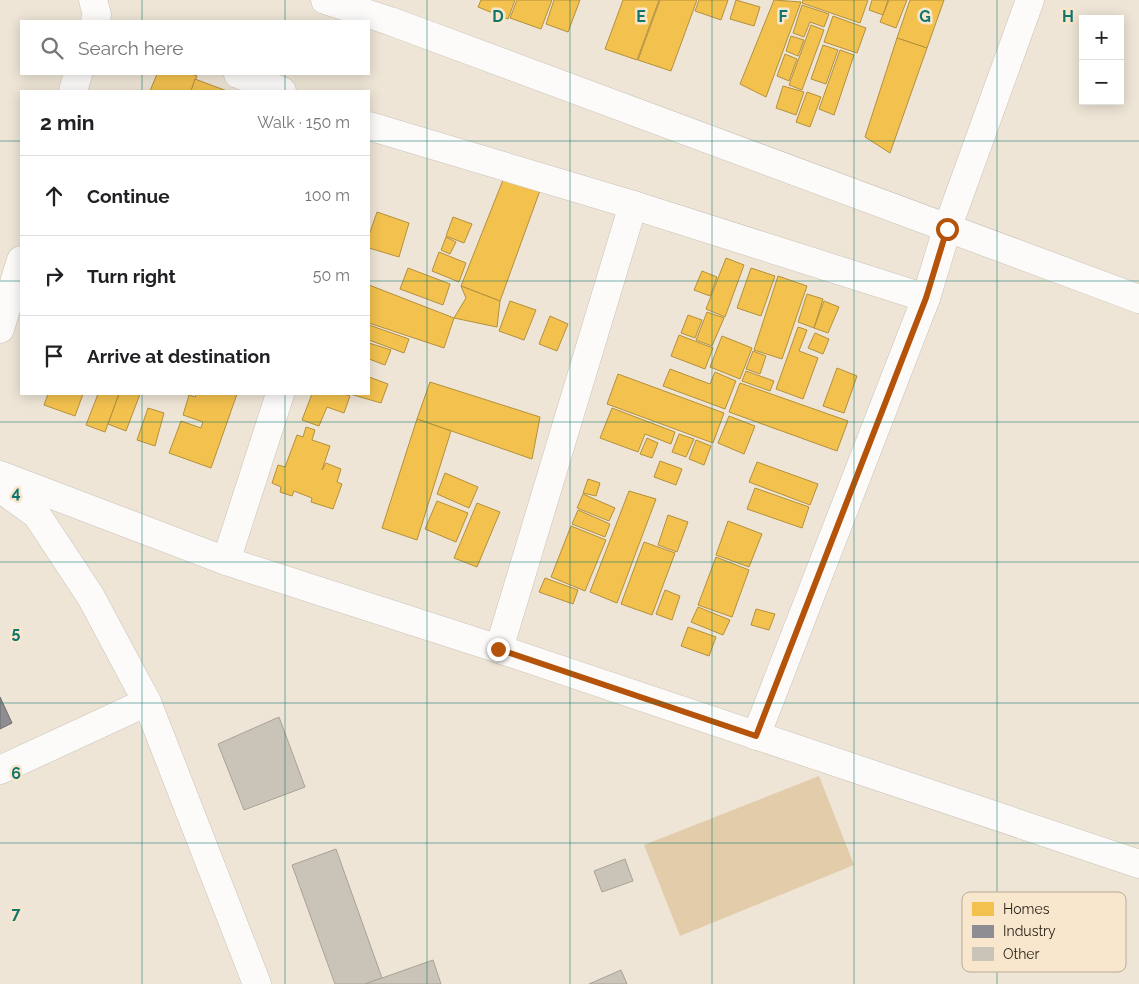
<!DOCTYPE html>
<meta charset="utf-8">
<style>
:root{--surface:#fff;--page:#f2f2f2;--text:#202124;--muted:#757577;--line:#e0e0e0}
body{margin:0;font-family:Raleway,sans-serif;background:var(--page);color:var(--text)}
.controls{position:absolute;right:15px;top:15px;display:grid;overflow:hidden;border-radius:0px;box-shadow:0 2px 12px #0003}
.controls button{width:45px;height:45px;display:grid;place-items:center;padding:0;border:0;border-bottom:1px solid var(--line);background:var(--surface);color:var(--text);font:25px sans-serif}
.stop{position:absolute;width:15px;height:15px;margin:-11px;border:4px solid #b45309;border-radius:50%;background:#fff}
.stop.end{background:#b45309;border-color:#fff;box-shadow:0 1px 5px #0008}
.list{margin:0;padding:0;list-style:none}
h2{display:flex;justify-content:space-between;align-items:center;height:65px;margin:0;padding:0 20px;font-size:21px}
h2 small{font-size:16px;font-weight:400;color:var(--muted)}
.list li{display:grid;grid-template-columns:32px 1fr auto;gap:15px;align-items:center;box-sizing:border-box;height:80px;padding:0 20px;border-top:1px solid var(--line)}
.list b{display:block;font-size:19px;white-space:nowrap}
.list em{font-size:16px;font-style:normal;color:var(--muted)}
.icon{flex:none;width:28px;height:28px;fill:none;stroke:currentColor;stroke-width:2;stroke-linecap:round;stroke-linejoin:round}
.map{position:relative;flex:none;width:1139px;height:984px;overflow:hidden}
.search{position:absolute;background:var(--surface);box-shadow:0 2px 12px #0003;left:20px;top:20px;width:350px;height:55px;display:flex;align-items:center;gap:12px;box-sizing:border-box;padding:0 18px;border-radius:0px;color:var(--muted);font-size:19px}
.panel{position:absolute;background:var(--surface);box-shadow:0 2px 12px #0003;left:20px;top:90px;width:350px;height:305px;border-radius:0px}
.map>svg:first-child{display:block}
.green{fill:#e2ccaa}
.homes{fill:#f2c14e;stroke:#b4903d}
.industry{fill:#8d8d92;stroke:#6e6c6c}
.building{fill:#cac3b8;stroke:#aaa297}
.lines{fill:none;stroke-linecap:round;stroke-linejoin:round}
.minor-casing{stroke:#cac2b8;stroke-width:29}
.minor{stroke:#fcfbf9;stroke-width:28}
.route{stroke:#b45309;stroke-width:6}
.grid{fill:none;stroke:#0f766e;stroke-width:1;stroke-opacity:0.55}
.key{fill:#f8e7cc;stroke:#b9ab95;stroke-width:1}
.key-label{font-size:14px;fill:#251e15}
.grid-label{font-size:16px;text-anchor:middle;font-weight:bold;fill:#0f766e;stroke:#f8e7cc;stroke-width:5;stroke-linejoin:round;paint-order:stroke}
</style>
<div class="map">
<svg width="1139" height="984" viewBox="0 0 1139 984">
<rect width="100%" height="100%" fill="#eee5d6"/>
<path class="green" d="M819,776L854,865L680,936L644,845Z"/>
<g class="homes">
<path d="M481,0H515L508,19L478,7Z"/>
<path d="M517,0H552L541,29L510,18Z"/>
<path d="M554,0H580L568,32L546,24Z"/>
<path d="M623,0H659L637,60L605,49Z"/>
<path d="M660,0H697L671,71L638,60Z"/>
<path d="M699,0H728L721,20L695,11Z"/>
<path d="M736,0L760,7L754,26L730,19Z"/>
<path d="M774,0L801,2L766,97L740,84Z"/>
<path d="M803,0H868L860,23L802,3Z"/>
<path d="M872,0H888L883,15L869,10Z"/>
<path d="M889,0H907L896,28L880,22Z"/>
<path d="M910,0H944L927,48L897,38Z"/>
<path d="M802,5L829,14L824,27L810,22L804,37L793,33Z"/>
<path d="M833,16L866,28L857,53L824,42Z"/>
<path d="M811,25L824,30L802,90L789,85Z"/>
<path d="M791,36L804,40L798,56L786,51Z"/>
<path d="M897,38L927,48L890,153L865,137Z"/>
<path d="M823,45L838,50L826,84L811,79Z"/>
<path d="M840,50L854,55L834,115L819,109Z"/>
<path d="M785,54L797,59L789,81L777,76Z"/>
<path d="M157,74H191L197,76L191,91H150Z"/>
<path d="M195,79L227,91H191Z"/>
<path d="M783,86L804,92L796,115L776,108Z"/>
<path d="M807,92L821,97L810,127L796,122Z"/>
<path d="M505,175L542,185L500,301L461,286Z"/>
<path d="M377,212L409,223L399,257L369,248V235Z"/>
<path d="M453,217L472,224L464,243L446,236Z"/>
<path d="M446,237L456,242L450,254L441,250Z"/>
<path d="M439,252L466,263L459,282L432,271Z"/>
<path d="M726,258L744,265L725,317L706,309Z"/>
<path d="M408,268L450,284L443,305L400,289Z"/>
<path d="M751,268L775,276L761,316L737,308Z"/>
<path d="M702,271L717,277L710,296L694,290Z"/>
<path d="M778,276L807,286L782,359L754,350Z"/>
<path d="M369,285L454,318L444,348L369,323Z"/>
<path d="M461,286L500,301L497,327L454,318L466,298Z"/>
<path d="M807,294L823,299L814,328L798,322Z"/>
<path d="M510,301L536,310L524,340L499,331Z"/>
<path d="M824,301L839,307L828,333L814,328Z"/>
<path d="M707,312L724,318L712,346L696,340Z"/>
<path d="M688,315L702,320L695,338L681,333Z"/>
<path d="M550,316L568,324L557,351L539,344Z"/>
<path d="M369,325L409,339L404,353L369,340Z"/>
<path d="M798,327L807,330L799,351L818,358L803,399L776,389Z"/>
<path d="M815,333L829,339L823,354L808,348Z"/>
<path d="M679,335L713,348L705,369L671,356Z"/>
<path d="M722,336L752,348L740,379L710,367Z"/>
<path d="M369,343L391,350L385,365L369,359Z"/>
<path d="M753,351L766,356L760,374L746,369Z"/>
<path d="M837,368L857,376L844,413L823,406Z"/>
<path d="M670,369L710,384L715,372L736,381L725,409L663,386Z"/>
<path d="M746,371L774,381L770,391L742,381Z"/>
<path d="M618,374L724,413L713,443L607,404Z"/>
<path d="M369,377L388,384L381,403L350,394H369Z"/>
<path d="M430,382L540,417L532,459L417,419Z"/>
<path d="M740,383L848,421L837,451L729,412Z"/>
<path d="M48,394H83L75,416L44,405Z"/>
<path d="M98,394H119L105,432L86,425Z"/>
<path d="M119,394H140L126,431L108,424Z"/>
<path d="M196,394H237L211,468L169,453L181,421L201,428L203,422L183,415L189,395L195,397Z"/>
<path d="M312,394H344L350,396L344,413L327,407L319,426L302,420Z"/>
<path d="M148,408L164,413L155,446L137,440Z"/>
<path d="M612,408L675,432L671,444L645,434L638,452L600,438Z"/>
<path d="M729,416L755,426L744,454L718,443Z"/>
<path d="M417,419L451,431L417,540L382,528Z"/>
<path d="M306,427L315,430L312,440L330,446L322,470L326,463L341,469L337,482L342,484L333,509L311,502L312,498L294,491L292,496L280,492L281,487L272,483L278,465L285,467L297,435L303,437Z"/>
<path d="M679,434L694,439L686,457L672,452Z"/>
<path d="M647,438L658,443L652,458L640,454Z"/>
<path d="M696,440L711,446L704,465L689,459Z"/>
<path d="M660,461L682,469L676,485L654,477Z"/>
<path d="M757,462L818,484L810,505L749,482Z"/>
<path d="M445,473L478,487L469,508L437,494Z"/>
<path d="M588,479L600,483L596,496L583,493Z"/>
<path d="M755,488L809,507L802,528L747,509Z"/>
<path d="M629,491L656,499L617,603L590,592Z"/>
<path d="M583,494L615,508L609,521L577,508Z"/>
<path d="M437,501L468,513L456,542L425,529Z"/>
<path d="M477,503L500,512L477,567L454,558Z"/>
<path d="M578,510L610,524L605,537L572,524Z"/>
<path d="M668,515L688,522L677,552L658,545Z"/>
<path d="M728,521L762,534L749,567L716,555Z"/>
<path d="M571,526L606,540L585,591L551,577Z"/>
<path d="M644,542L675,553L652,615L621,604Z"/>
<path d="M716,557L749,570L732,617L698,605Z"/>
<path d="M545,578L578,590L573,604L539,592Z"/>
<path d="M665,590L680,596L672,620L656,614Z"/>
<path d="M698,607L730,620L723,635L691,622Z"/>
<path d="M756,609L775,614L769,630L751,625Z"/>
<path d="M688,627L716,637L709,656L681,646Z"/>
</g>
<path class="industry" d="M0,697L12,723L0,729Z"/>
<g class="building">
<path d="M279,717L305,787L244,810L218,744Z"/>
<path d="M336,849L382,978L365,984H335L292,865Z"/>
<path d="M625,859L633,881L602,892L594,871Z"/>
<path d="M433,960L441,984H365Z"/>
<path d="M621,970L627,984H589Z"/>
</g>
<g class="lines">
<g class="minor-casing">
<g id="minor">
<path d="M93,0L97,15L95,21"/>
<path d="M325,0L390,21L1139,299"/>
<path d="M238,74L282,91"/>
<path d="M73,91L78,74"/>
<path d="M369,126L633,205L926,298"/>
<path d="M0,329L21,260"/>
<path d="M0,475L226,561L499,649L1139,864"/>
<path d="M0,488L37,515L91,597L147,702L257,984"/>
<path d="M226,561L280,394"/>
<path d="M499,649L633,205"/>
<path d="M756,736L926,298L947,229L1030,0"/>
<path d="M0,770L147,702"/>
</g>
</g>
<use href="#minor" class="minor"/>
</g>
<g class="lines">
<path class="route" d="M498,649L756,736L926,298L947,229"/>
</g>
<path class="grid" d="M142,0V21M285,0V21M427,0V984M570,0V984M712,0V984M854,0V984M997,0V984M142,74V91M285,74V91M0,141H21M369,141H1139M0,281H21M369,281H1139M142,394V984M285,394V984M0,422H1139M0,562H1139M0,703H1139M0,843H1139"/>
<rect x="962" y="892" width="164" height="80" rx="8" class="key"/>
<rect x="972" y="902" width="22" height="14" fill="#f2c14e"/>
<rect x="972" y="925" width="22" height="13" fill="#8d8d92"/>
<rect x="972" y="947" width="22" height="14" fill="#cac3b8"/>
<g class="key-label">
<text x="1003" y="914">Homes</text>
<text x="1003" y="936">Industry</text>
<text x="1003" y="959">Other</text>
</g>
<g class="grid-label">
<text x="498" y="22">D</text>
<text x="641" y="22">E</text>
<text x="783" y="22">F</text>
<text x="925" y="22">G</text>
<text x="1068" y="22">H</text>
<text x="16" y="498">4</text>
<text x="16" y="638">5</text>
<text x="16" y="779">6</text>
<text x="16" y="919">7</text>
</g>
</svg>
<div class="controls">
<button>+</button>
<button>−</button>
</div>
<div class="stop" style="left:947px;top:229px"></div>
<div class="stop end" style="left:498px;top:649px"></div>
<div class="search"><svg class="icon" aria-label="search" viewBox="0 0 24 24"><circle cx="10" cy="10" r="6"/><path d="M15 15l6 6"/></svg>Search here</div>
<section class="panel">
<h2>2 min<small>Walk · 150 m</small></h2>
<ul class="list">
<li><svg class="icon" aria-label="ahead" viewBox="0 0 24 24"><path d="M12 20V5M6 11l6-6 6 6"/></svg><div><b>Continue</b></div><em>100 m</em></li>
<li><svg class="icon" aria-label="right" viewBox="0 0 24 24"><path d="M7 20v-9h11M14 6l5 5-5 5"/></svg><div><b>Turn right</b></div><em>50 m</em></li>
<li><svg class="icon" aria-label="arrive" viewBox="0 0 24 24"><path d="M6 21V4h12l-3 4 3 4H6"/></svg><div><b>Arrive at destination</b></div></li>
</ul>
</section>
</div>
